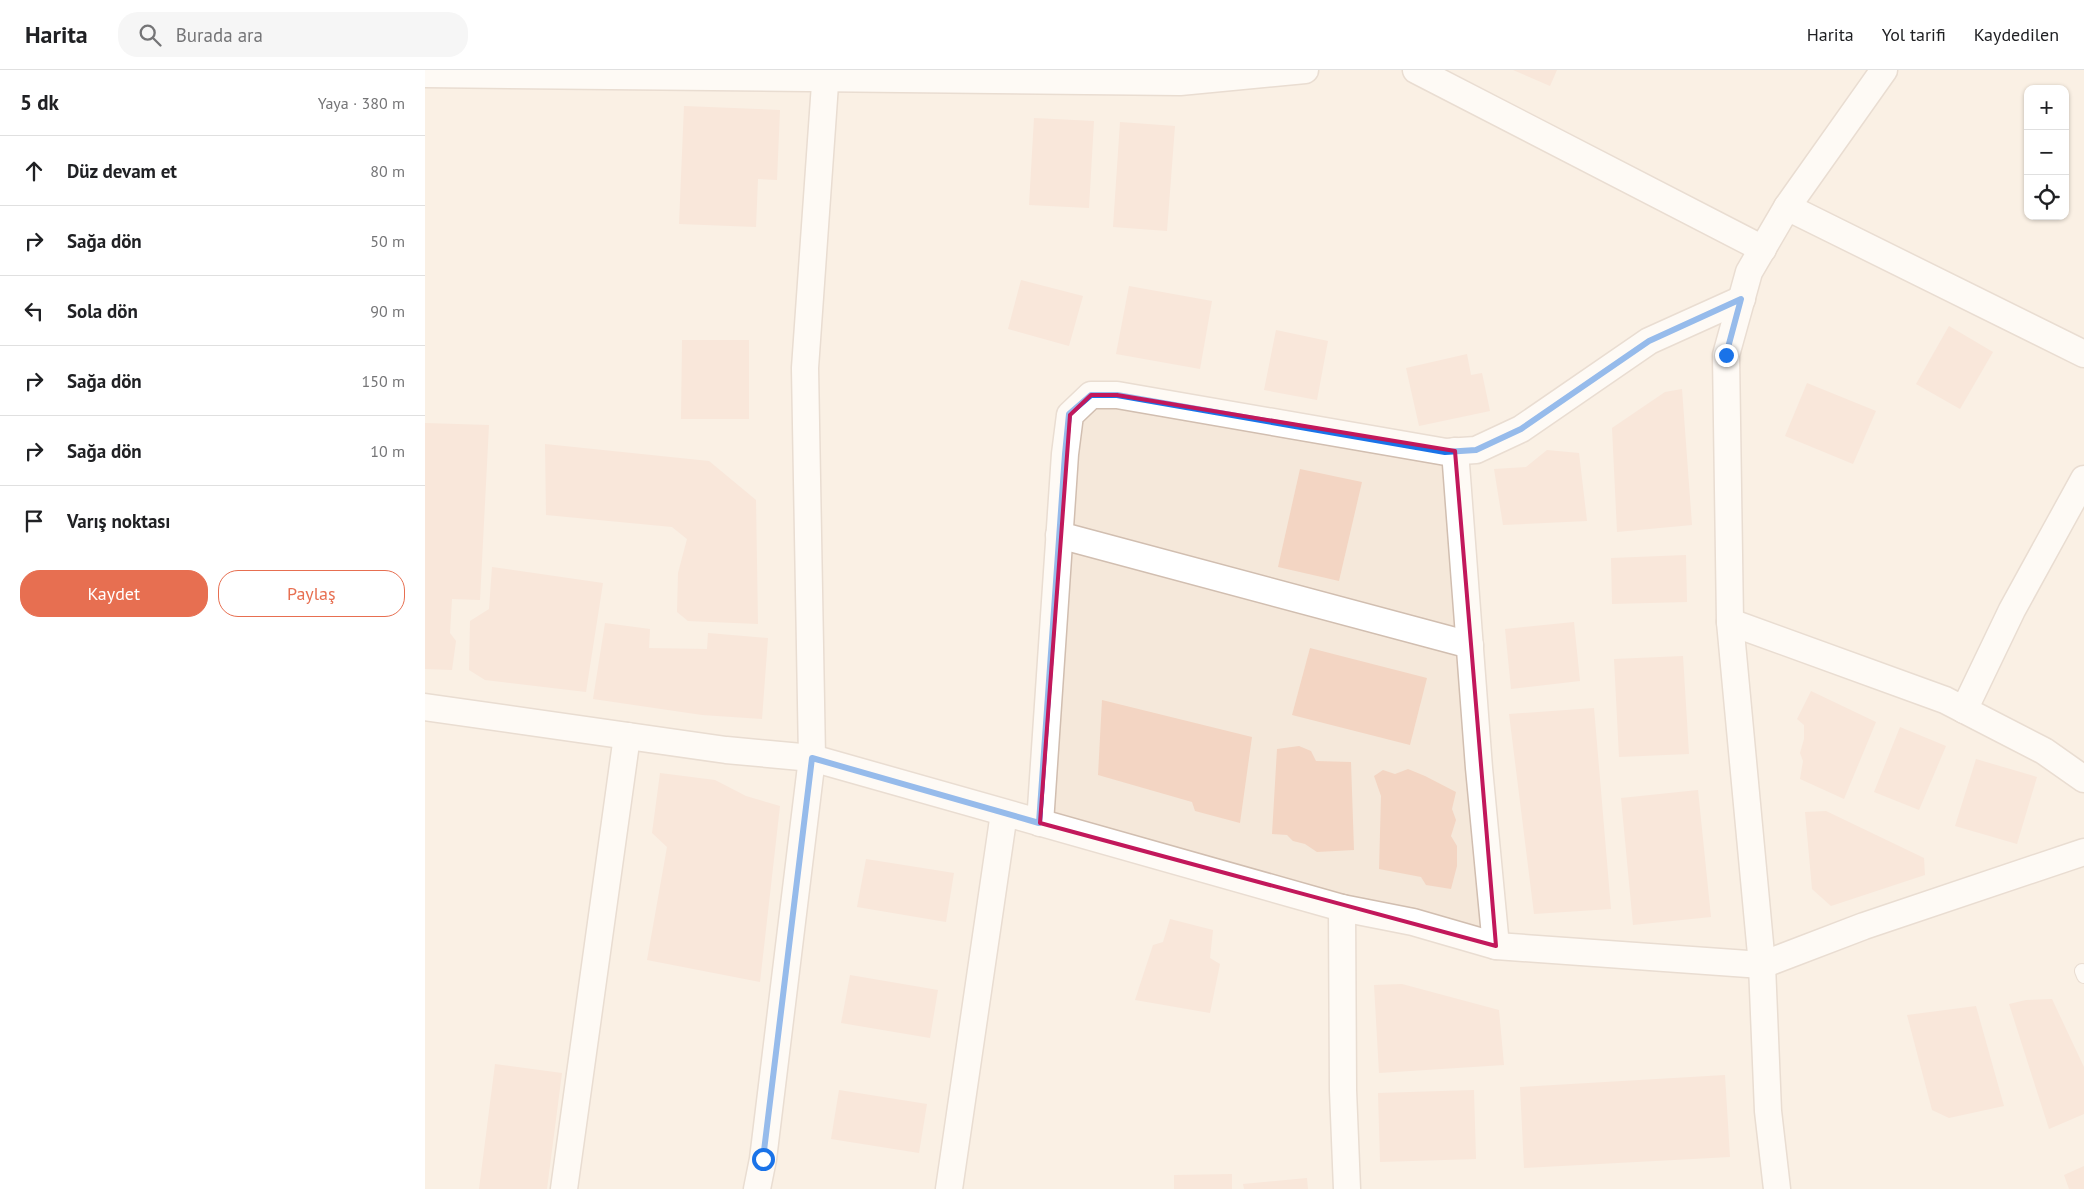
<!DOCTYPE html>
<html lang="tr">
<meta charset="utf-8">
<style>
:root{--surface:#fff;--page:#f6f6f6;--text:#202124;--muted:#757577;--line:#e0e0e0;--accent:#e76f51}
body{margin:0;font-family:"PT Sans",sans-serif;background:var(--page);color:var(--text)}
.controls{position:absolute;right:15px;top:15px;display:grid;overflow:hidden;border-radius:10px;box-shadow:0 1px 4px #0004}
.controls button{width:45px;height:45px;display:grid;place-items:center;padding:0;border:0;border-bottom:1px solid var(--line);background:var(--surface);color:var(--text);font:25px sans-serif}
.stop{position:absolute;width:15px;height:15px;margin:-11px;border:4px solid #1a73e8;border-radius:50%;background:#fff}
.stop.end{background:#1a73e8;border-color:#fff;box-shadow:0 1px 5px #0008}
.list{margin:0;padding:0;list-style:none}
h2{display:flex;justify-content:space-between;align-items:center;height:65px;margin:0;padding:0 20px;font-size:21px}
h2 small{font-size:16px;font-weight:400;color:var(--muted)}
.list li{display:grid;grid-template-columns:32px 1fr auto;gap:15px;align-items:center;box-sizing:border-box;height:70px;padding:0 20px;border-top:1px solid var(--line)}
.list b{display:block;font-size:19px;white-space:nowrap}
.list em{font-size:16px;font-style:normal;color:var(--muted)}
.actions{display:flex;gap:10px;padding:15px 20px}
.actions a{flex:1;padding:11px 0;border:1px solid var(--accent);border-radius:20px;text-align:center;font-size:18px;color:var(--accent)}
.actions .main{background:var(--accent);color:#fff}
.icon{flex:none;width:28px;height:28px;fill:none;stroke:currentColor;stroke-width:2;stroke-linecap:round;stroke-linejoin:round}
.map{position:relative;flex:none;width:1659px;height:1119px;overflow:hidden}
header{display:flex;align-items:center;gap:30px;box-sizing:border-box;height:70px;padding:0 25px;background:var(--surface);border-bottom:1px solid var(--line)}
header strong{font-size:24px}
nav{display:flex;gap:28px;margin-inline-start:auto;font-size:18px}
.search{width:350px;height:45px;background:var(--page);display:flex;align-items:center;gap:12px;box-sizing:border-box;padding:0 18px;border-radius:20px;color:var(--muted);font-size:19px}
main{display:flex}
aside{flex:1;background:var(--surface)}
.map>svg:first-child{display:block}
.residential{fill:#f5e8da;fill-rule:evenodd}
.building{fill:#f3d5c3}
.lines{fill:none;stroke-linecap:round;stroke-linejoin:round}
.lane-casing{stroke:#d1beb0;stroke-width:16}
.street-casing{stroke:#d1beb0;stroke-width:29}
.lane{stroke:#fff;stroke-width:14}
.street{stroke:#fff;stroke-width:26}
.route{stroke:#1a73e8;stroke-width:6}
.marked{fill:none;stroke:#c2185b;stroke-width:4;stroke-linejoin:round}
</style>
<header>
<strong>Harita</strong>
<div class="search"><svg class="icon" aria-label="search" viewBox="0 0 24 24"><circle cx="10" cy="10" r="6"/><path d="M15 15l6 6"/></svg>Burada ara</div>
<nav><a>Harita</a><a>Yol tarifi</a><a>Kaydedilen</a></nav>
</header>
<main>
<aside>
<h2>5 dk<small>Yaya · 380 m</small></h2>
<ul class="list">
<li><svg class="icon" aria-label="ahead" viewBox="0 0 24 24"><path d="M12 20V5M6 11l6-6 6 6"/></svg><div><b>Düz devam et</b></div><em>80 m</em></li>
<li><svg class="icon" aria-label="right" viewBox="0 0 24 24"><path d="M7 20v-9h11M14 6l5 5-5 5"/></svg><div><b>Sağa dön</b></div><em>50 m</em></li>
<li><svg class="icon" aria-label="left" viewBox="0 0 24 24"><path d="M17 20v-9H6M10 6l-5 5 5 5"/></svg><div><b>Sola dön</b></div><em>90 m</em></li>
<li><svg class="icon" aria-label="right" viewBox="0 0 24 24"><path d="M7 20v-9h11M14 6l5 5-5 5"/></svg><div><b>Sağa dön</b></div><em>150 m</em></li>
<li><svg class="icon" aria-label="right" viewBox="0 0 24 24"><path d="M7 20v-9h11M14 6l5 5-5 5"/></svg><div><b>Sağa dön</b></div><em>10 m</em></li>
<li><svg class="icon" aria-label="arrive" viewBox="0 0 24 24"><path d="M6 21V4h12l-3 4 3 4H6"/></svg><div><b>Varış noktası</b></div></li>
</ul>
<div class="actions"><a class="main">Kaydet</a><a>Paylaş</a></div>
</aside>
<div class="map">
<svg width="1659" height="1119" viewBox="0 0 1659 1119">
<rect width="100%" height="100%" fill="#fdf6ec"/>
<path class="residential" d="M0,0H1659V1119H0ZM1603,19H1640V146H1603Z"/>
<g class="building">
<path d="M1088,0H1132L1125,16Z"/>
<path d="M259,36L355,40L352,110L333,109L331,157L254,154Z"/>
<path d="M609,48L669,51L664,138L604,135Z"/>
<path d="M695,52L750,56L742,161L688,157Z"/>
<path d="M596,210L658,226L644,276L583,259Z"/>
<path d="M704,216L787,231L775,299L691,284Z"/>
<path d="M1524,256L1568,282L1535,339L1491,314Z"/>
<path d="M851,260L903,271L892,330L839,320Z"/>
<path d="M257,270H324V349H256Z"/>
<path d="M1042,284L1046,305L1057,303L1065,341L994,356L981,298Z"/>
<path d="M1382,313L1451,341L1428,394L1360,366Z"/>
<path d="M1257,319L1267,455L1192,462L1187,358L1240,322Z"/>
<path d="M0,353L64,355L55,530L27,529L25,563L31,571L27,600L0,599Z"/>
<path d="M120,374L284,391L331,430L333,554L263,551L252,542L253,503L262,469L247,457L121,445Z"/>
<path d="M1122,380L1154,383L1162,451L1078,455L1069,399L1101,397Z"/>
<path d="M875,399L937,412L914,511L853,497Z"/>
<path d="M1261,485L1262,532L1187,534L1186,488Z"/>
<path d="M67,497L178,513L161,622L60,610L44,600L45,551L64,539Z"/>
<path d="M1149,552L1155,611L1086,619L1080,559Z"/>
<path d="M180,553L225,559L224,578L282,579L283,563L343,568L337,649L277,645L168,629Z"/>
<path d="M885,578L1002,608L985,675L867,645Z"/>
<path d="M1258,586L1264,684L1194,687L1189,589Z"/>
<path d="M1386,621L1451,652L1419,729L1375,709L1378,691L1375,683L1379,669V655L1372,649Z"/>
<path d="M677,630L827,667L815,753L770,741L767,732L673,705Z"/>
<path d="M1169,638L1186,839L1109,844L1084,644Z"/>
<path d="M1475,657L1521,676L1494,740L1449,722Z"/>
<path d="M874,676L886,681L891,691L926,692L929,780L892,782L880,774L868,771L862,765L847,764L852,679Z"/>
<path d="M1551,689L1612,707L1592,774L1530,756Z"/>
<path d="M983,699L1000,706L1031,722L1027,739L1031,750L1026,766L1032,776V796L1026,819L1001,815L996,807L954,799L956,726L949,706L958,700L970,704Z"/>
<path d="M235,703L290,710L321,726L355,736L335,912L222,890L242,777L227,763Z"/>
<path d="M1273,720L1286,847L1208,855L1196,728Z"/>
<path d="M1401,741L1499,788L1500,805L1406,836L1387,819L1380,742Z"/>
<path d="M441,789L529,803L521,852L432,837Z"/>
<path d="M745,849L788,860L785,888L795,894L785,943L710,930L728,875L738,872Z"/>
<path d="M425,905L513,920L505,968L416,953Z"/>
<path d="M977,914L1074,940L1079,995L954,1003L949,915Z"/>
<path d="M1627,929L1659,997V1044L1624,1059L1584,934L1601,930Z"/>
<path d="M1551,936L1579,1036L1524,1048L1507,1040L1482,945Z"/>
<path d="M70,994L137,1003L122,1119H54Z"/>
<path d="M1300,1005L1305,1087L1099,1098L1095,1017Z"/>
<path d="M414,1020L502,1034L494,1083L406,1069Z"/>
<path d="M1049,1020L1051,1089L955,1092L953,1023Z"/>
<path d="M1659,1096V1119H1644L1639,1105Z"/>
<path d="M807,1104V1119H749V1105Z"/>
<path d="M882,1108L883,1119H819L818,1114Z"/>
</g>
<g class="lines">
<g class="lane-casing">
<path id="lane" d="M1657,901L1659,906"/>
</g>
<g class="street-casing">
<g id="street">
<path d="M991,0L1338,179"/>
<path d="M0,4L755,12L880,0"/>
<path d="M1362,137L1659,284"/>
<path d="M1030,381L1054,698L1071,876"/>
<path d="M634,465L1045,575"/>
<path d="M1305,552L1520,630L1619,681L1659,709"/>
<path d="M0,637L301,680L387,688L917,838L988,852L1071,876L1337,895L1439,856L1659,782"/>
<path d="M1539,640L1587,540L1659,409"/>
<path d="M615,753L640,384L645,345L666,325H692L1021,382L1051,380L1096,359L1224,271L1317,229"/>
<path d="M917,838L918,1020L922,1119"/>
<path d="M139,1119L202,666"/>
<path d="M332,1119L338,1089L387,688L380,298L401,0"/>
<path d="M524,1119L579,743"/>
<path d="M1352,1119L1343,1041L1337,895L1305,552L1301,285L1324,202L1362,137L1459,0"/>
</g>
</g>
<use href="#lane" class="lane"/>
<use href="#street" class="street"/>
</g>
<g class="lines">
<path class="route" d="M338,1089L387,688L614,753L640,384L644,344L666,325H692L1020,382L1051,380L1096,359L1224,271L1316,229L1301,285"/>
</g>
<path d="M0 0H1659V1119H0ZM666,325H692L1030,381L1071,876L615,753L645,345Z" fill="#fdf6ec" fill-opacity=".55" fill-rule="evenodd"/>
<path class="marked" d="M666,325H692L1030,381L1071,876L615,753L645,345Z"/>
</svg>
<div class="controls">
<button>+</button>
<button>−</button>
<button><svg class="icon" aria-label="locate" viewBox="0 0 24 24"><circle cx="12" cy="12" r="6"/><path d="M12 2v4M12 18v4M2 12h4M18 12h4"/></svg></button>
</div>
<div class="stop" style="left:338px;top:1089px"></div>
<div class="stop end" style="left:1301px;top:285px"></div>
</div>
</main>
